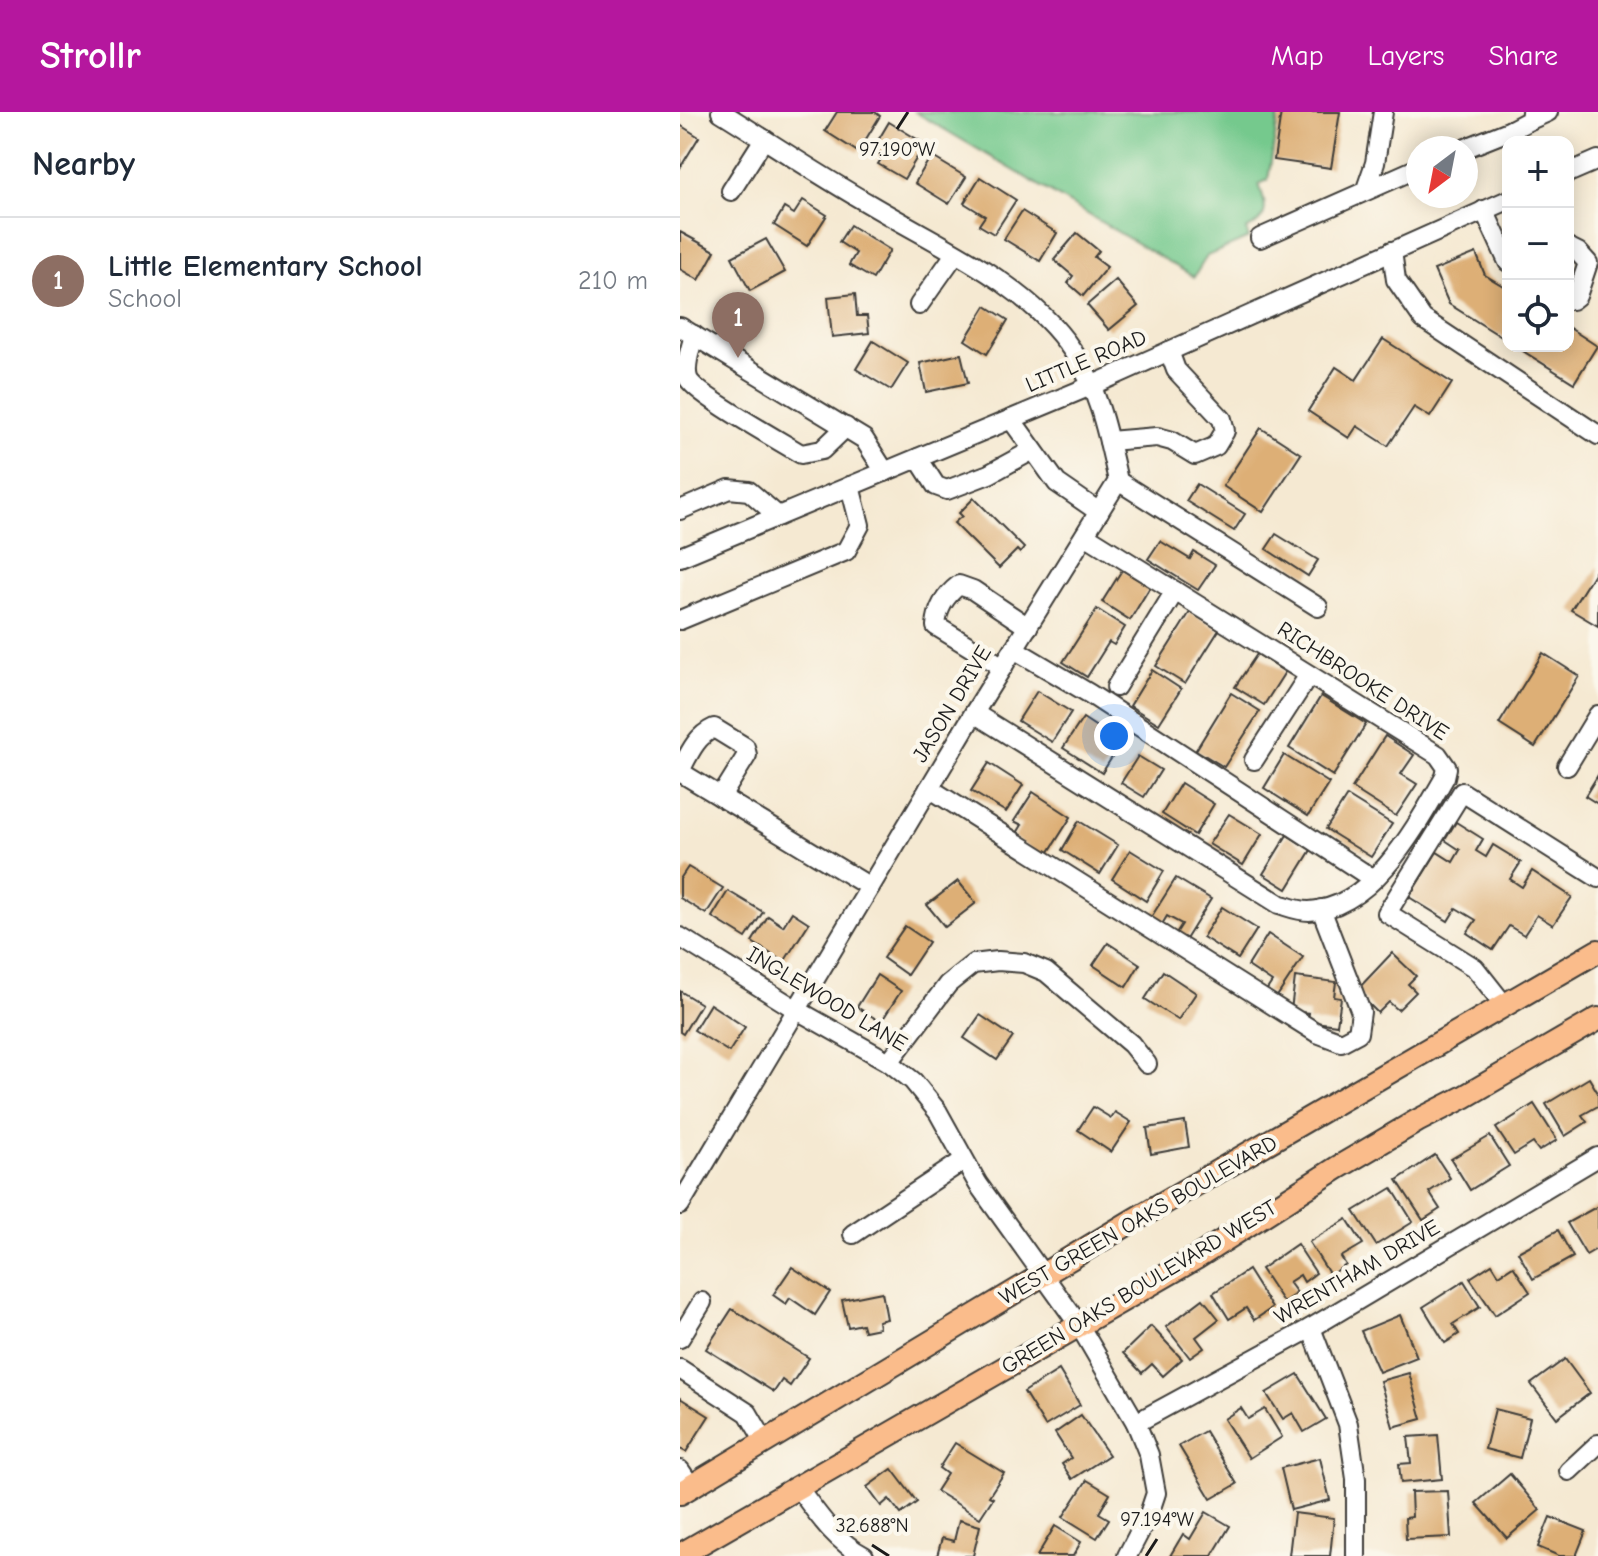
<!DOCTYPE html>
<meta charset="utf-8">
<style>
:root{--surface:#fff;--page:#f2f2f3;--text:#1f2937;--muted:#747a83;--line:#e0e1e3;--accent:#b5179e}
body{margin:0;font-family:"Comic Neue",sans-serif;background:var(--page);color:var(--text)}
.controls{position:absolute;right:24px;top:24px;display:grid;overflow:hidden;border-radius:16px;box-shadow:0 4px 20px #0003}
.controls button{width:72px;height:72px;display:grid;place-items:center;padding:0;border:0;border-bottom:2px solid var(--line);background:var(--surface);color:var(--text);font:40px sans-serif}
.compass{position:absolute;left:726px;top:24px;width:72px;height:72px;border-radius:50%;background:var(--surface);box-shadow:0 4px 20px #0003;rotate:212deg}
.you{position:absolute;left:434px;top:624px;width:28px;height:28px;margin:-20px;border:6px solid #fff;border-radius:50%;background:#1a73e8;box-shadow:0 0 0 12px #1a73e833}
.badge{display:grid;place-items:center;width:52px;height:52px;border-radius:50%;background:var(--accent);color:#fff;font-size:26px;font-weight:700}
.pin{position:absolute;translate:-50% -66px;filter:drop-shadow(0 2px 4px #0008)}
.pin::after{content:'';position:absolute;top:42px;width:28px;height:24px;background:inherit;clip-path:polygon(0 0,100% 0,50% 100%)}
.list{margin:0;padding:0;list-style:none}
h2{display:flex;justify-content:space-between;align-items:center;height:104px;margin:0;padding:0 32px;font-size:34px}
h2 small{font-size:26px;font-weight:400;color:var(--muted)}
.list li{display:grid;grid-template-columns:52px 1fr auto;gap:24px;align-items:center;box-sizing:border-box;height:128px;padding:0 32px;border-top:2px solid var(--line)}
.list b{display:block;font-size:30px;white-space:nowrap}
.list p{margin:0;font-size:26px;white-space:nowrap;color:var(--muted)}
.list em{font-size:26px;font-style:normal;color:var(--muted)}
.icon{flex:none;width:44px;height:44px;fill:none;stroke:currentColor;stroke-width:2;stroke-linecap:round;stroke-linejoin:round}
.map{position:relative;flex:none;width:918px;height:1444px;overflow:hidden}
header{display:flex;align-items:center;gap:48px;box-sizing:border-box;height:112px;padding:0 40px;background:var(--accent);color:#fff}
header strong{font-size:38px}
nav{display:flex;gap:44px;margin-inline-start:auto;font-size:28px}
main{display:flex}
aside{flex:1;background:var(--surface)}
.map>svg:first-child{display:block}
.green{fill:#74c98d;stroke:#487254;stroke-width:2}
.building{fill:#ddaf76}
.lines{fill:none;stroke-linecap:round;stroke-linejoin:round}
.minor-casing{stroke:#3d3b37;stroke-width:22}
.major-casing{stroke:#3d3b37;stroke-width:26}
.minor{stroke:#fff;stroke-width:18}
.major{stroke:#fabc8b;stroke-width:22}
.ticks{fill:none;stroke:#1c1c1c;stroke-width:3}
.labels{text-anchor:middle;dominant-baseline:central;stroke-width:8;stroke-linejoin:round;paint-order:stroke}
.street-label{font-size:22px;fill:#1c1c1c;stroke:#fbf7ec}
.ticks-label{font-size:20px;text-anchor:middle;fill:#1c1c1c;stroke:#fbf7ec;stroke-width:8;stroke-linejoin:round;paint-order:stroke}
</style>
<header>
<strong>Strollr</strong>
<nav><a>Map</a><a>Layers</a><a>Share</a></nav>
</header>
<main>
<aside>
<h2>Nearby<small></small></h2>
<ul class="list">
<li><span class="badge" style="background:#8d6e63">1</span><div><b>Little Elementary School</b><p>School</p></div><em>210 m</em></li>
</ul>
</aside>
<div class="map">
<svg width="918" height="1444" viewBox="0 0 918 1444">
<rect width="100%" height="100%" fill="#fbf7ec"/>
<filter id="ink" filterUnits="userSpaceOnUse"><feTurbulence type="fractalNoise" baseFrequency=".0125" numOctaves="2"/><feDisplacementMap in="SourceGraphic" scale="16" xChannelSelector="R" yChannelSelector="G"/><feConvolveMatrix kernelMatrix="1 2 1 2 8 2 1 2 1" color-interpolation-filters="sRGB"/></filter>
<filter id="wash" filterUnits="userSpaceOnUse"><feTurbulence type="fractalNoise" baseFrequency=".006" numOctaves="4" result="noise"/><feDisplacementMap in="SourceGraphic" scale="32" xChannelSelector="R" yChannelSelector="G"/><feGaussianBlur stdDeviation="1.8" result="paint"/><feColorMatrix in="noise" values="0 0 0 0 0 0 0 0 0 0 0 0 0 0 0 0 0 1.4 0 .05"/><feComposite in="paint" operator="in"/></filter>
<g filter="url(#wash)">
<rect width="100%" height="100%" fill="#f5e9d2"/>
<path class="green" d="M235,0H599L588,68L579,72C587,95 590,106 566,118L569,126L527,144L514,165Z"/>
<g id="blocks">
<g class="building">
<path d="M157,0H195L200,4L178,40L145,19Z"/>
<path d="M601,0H660L651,56L594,48Z"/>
<path d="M209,10L245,32L224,67L198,52L203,44L193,37Z"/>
<path d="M0,13L19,25L0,56Z"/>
<path d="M251,44L286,65L269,92L235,71Z"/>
<path d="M300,65L336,88L314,122L299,113L305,104L284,91Z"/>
<path d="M123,88L147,103L127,134L94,113L104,96L114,102Z"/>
<path d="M342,99L377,121L360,149L324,127Z"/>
<path d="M170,113L210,138L193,167L169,153L176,141L159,130Z"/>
<path d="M0,120L35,139L19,168L0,157Z"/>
<path d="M397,121L419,139L414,145L427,155L403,184L388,171L393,164L374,148Z"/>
<path d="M86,127L105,160L70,179L52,145Z"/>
<path d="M796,141L805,163L828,177V229L769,192L754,158Z"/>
<path d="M436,168L458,194L429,218L407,193Z"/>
<path d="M175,182L177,204H187L189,221L152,225L148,185Z"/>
<path d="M306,194L328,208L307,242L285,228Z"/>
<path d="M888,215L917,234L894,271L835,234H888Z"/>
<path d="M703,227L772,271L750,305L734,295L708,334L677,314L669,326L628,299L656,255L676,268Z"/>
<path d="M193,229L228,251L211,278L176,257Z"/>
<path d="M281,242L288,271L246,280L240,251Z"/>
<path d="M581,316L621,342L583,400L543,374Z"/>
<path d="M517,372L565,402L554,419L506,389Z"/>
<path d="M294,386L344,436L340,441L337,438L319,456L274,411L282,404L279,401Z"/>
<path d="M596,422L638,448L628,464L586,437Z"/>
<path d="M480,429L510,447L514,440L535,453L518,478L468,447Z"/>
<path d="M918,455V514L891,498Z"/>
<path d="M442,458L470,475L450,508L422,490Z"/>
<path d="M417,497L445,515L434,533L429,530L407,565L383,550Z"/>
<path d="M510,500L539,518L505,572L476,554Z"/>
<path d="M863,541L899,564L855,635L819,612Z"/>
<path d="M577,542L605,560L584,593L555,575Z"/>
<path d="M472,558L501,577L479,612L450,594Z"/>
<path d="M357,579L391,600L372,630L338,609Z"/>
<path d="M551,581L580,599L544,655L516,638Z"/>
<path d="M641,584L686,612L653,664L609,636Z"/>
<path d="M403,606L441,631L422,661L383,636Z"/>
<path d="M705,624L734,643L721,662L737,672L716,704L672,676Z"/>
<path d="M604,643L649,671L628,704L584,676Z"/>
<path d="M458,644L481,658L464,685L441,671Z"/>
<path d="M309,651L343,673L326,700L291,679Z"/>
<path d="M918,663V692L905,684Z"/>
<path d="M501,671L534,692L515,723L482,702Z"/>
<path d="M353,680L391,705L365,746L334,726L342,713L334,709Z"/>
<path d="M667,684L712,712L691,745L646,717Z"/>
<path d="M549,702L582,722L563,753L529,732Z"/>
<path d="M399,709L438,733L420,762L382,738Z"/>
<path d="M776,710L803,727L796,739L806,745L813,733L841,750L830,767L842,775L852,759L892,785L873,813L857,803L844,823L829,814L813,838L787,821L796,808L776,796L768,809L729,785L757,740L773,750L780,738L765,728Z"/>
<path d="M607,723L631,738L607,777L583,762Z"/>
<path d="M450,738L484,759L466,789L432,767Z"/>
<path d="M8,755L43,776L26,802L0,786V767Z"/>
<path d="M496,766L531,787L505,829L495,823L502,812L487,804L481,814L470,807Z"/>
<path d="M278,769L296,791L265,815L247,793Z"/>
<path d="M48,779L83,800L66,826L32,805Z"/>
<path d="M542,795L577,817L558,847L523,825Z"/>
<path d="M112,800L129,811L104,850L72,830L88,804L103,814Z"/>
<path d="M225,814L249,830L227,863L203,846Z"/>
<path d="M588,822L623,845L596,886L586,879L592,870L568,854Z"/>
<path d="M428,831L460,852L446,875L413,853Z"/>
<path d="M712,841L736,864L728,872L736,880L718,898L709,890L698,901L676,879Z"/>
<path d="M483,859L516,881L498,908L465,887Z"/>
<path d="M197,863L221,879L201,910L177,895Z"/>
<path d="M615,865L656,870L654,885L661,886L657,913L628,909L629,901L611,899Z"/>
<path d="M0,879L21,892L3,922L0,920Z"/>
<path d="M30,892L65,915L49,940L14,918Z"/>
<path d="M300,903L333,925L317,948L284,926Z"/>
<path d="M909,966L918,981V994L902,1003L907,1010L885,1024L866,992Z"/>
<path d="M854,992L877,1028L859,1039L853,1031L834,1043L816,1016Z"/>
<path d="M413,995L431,1006L435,1000L451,1010L431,1040L398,1018Z"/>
<path d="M505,1010L509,1035L471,1042L467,1016Z"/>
<path d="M810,1024L829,1054L790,1078L771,1047Z"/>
<path d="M755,1043L770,1066L749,1080L760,1097L743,1108L717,1068Z"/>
<path d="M712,1076L733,1110L696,1133L674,1099Z"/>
<path d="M918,1094V1136L906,1143L887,1111Z"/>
<path d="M667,1107L683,1132L661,1145L666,1153L650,1163L629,1130Z"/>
<path d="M878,1118L893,1145L853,1167L838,1140Z"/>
<path d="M617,1132L636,1161L624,1170L620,1163L609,1170L617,1181L603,1190L581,1157Z"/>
<path d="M812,1152L819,1163L833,1154L850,1180L815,1203L790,1166Z"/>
<path d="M112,1155L150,1180L135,1203L110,1186L106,1192L93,1183Z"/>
<path d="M568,1158L592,1196L574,1208L566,1196L549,1207L533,1181Z"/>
<path d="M784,1169L800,1195L773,1212L779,1222L765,1231L743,1195Z"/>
<path d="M202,1180L207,1207L198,1209L199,1216L184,1219L182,1212L168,1215L162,1188Z"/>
<path d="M523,1187L539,1207L516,1225L524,1236L510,1246L486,1215Z"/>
<path d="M52,1197L129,1246L110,1274L102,1268L94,1280L26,1237Z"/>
<path d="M720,1203L737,1245L699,1260L681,1219Z"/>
<path d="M471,1214L502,1247L483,1264L472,1252L462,1261L443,1241Z"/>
<path d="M885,1247L910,1281L877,1306L851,1272Z"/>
<path d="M379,1258L400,1293L365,1314L344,1280Z"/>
<path d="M729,1261L742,1307L713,1315L700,1269Z"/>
<path d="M618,1262L646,1307L624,1320L613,1301L603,1307L586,1281Z"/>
<path d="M0,1286L29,1304L6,1340L0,1337Z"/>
<path d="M561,1296L568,1307L585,1297L602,1325L569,1346L544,1307Z"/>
<path d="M815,1297L850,1306L840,1346L805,1337Z"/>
<path d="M401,1303L429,1343L392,1367L382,1352L391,1346L375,1321Z"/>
<path d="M525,1319L557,1372L531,1387L499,1334Z"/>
<path d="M758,1323L762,1367L721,1371L719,1352L731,1351L728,1325Z"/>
<path d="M275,1331L324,1361L309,1384L313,1386L300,1406L256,1379L267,1362L259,1356Z"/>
<path d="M640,1346L650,1388L611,1398L601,1356Z"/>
<path d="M212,1357L237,1390L221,1402L209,1387L201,1394L187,1375Z"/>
<path d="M830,1362L860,1398L827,1426L796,1391Z"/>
<path d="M407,1368L430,1382L419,1401L429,1407L417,1426L383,1405Z"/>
<path d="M768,1379L771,1425L726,1427L725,1406L732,1405L731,1380Z"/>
<path d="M526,1400L550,1414L532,1444H490L503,1422L510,1427Z"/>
<path d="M614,1401L654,1406L650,1444H609Z"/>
<path d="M870,1405L906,1419L896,1444H879L858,1435Z"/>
<path d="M279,1408L300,1414L293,1444H257L262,1426L274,1429Z"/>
<path d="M375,1414L401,1430L393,1444H357Z"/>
</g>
</g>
</g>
<g filter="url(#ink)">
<use href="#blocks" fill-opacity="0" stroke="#3d3b37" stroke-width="2"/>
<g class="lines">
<g class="minor-casing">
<g id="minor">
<path d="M850,8L868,0"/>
<path d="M837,30L831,18L850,8L851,0"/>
<path d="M786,36L831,18"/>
<path d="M888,61L918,48"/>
<path d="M686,77L695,51L703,0"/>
<path d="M51,79L84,27"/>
<path d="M804,98L828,150"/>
<path d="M580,126L738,56"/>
<path d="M888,135L898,140L908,151L897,184L892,188H888"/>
<path d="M712,139L716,168L743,207L918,323"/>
<path d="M239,193L275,142"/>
<path d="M0,215L184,327L205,360"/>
<path d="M14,223C11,235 4,254 8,266C13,281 102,330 121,342L142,338L166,315"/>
<path d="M331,307L377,371L419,400"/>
<path d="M429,329L477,325L492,329L515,343L536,334L545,319L542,307L496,258L489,239"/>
<path d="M238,346L256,374L267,378L309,362L353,338"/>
<path d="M438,369L638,495"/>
<path d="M0,398L49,377L69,379L98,404"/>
<path d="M0,445L413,273L828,88"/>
<path d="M0,508L166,439L180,413L170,374"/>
<path d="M334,537L410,582L693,767"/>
<path d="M323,555L256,514C257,497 266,483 279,473L293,478L348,515"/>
<path d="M436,575L495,479"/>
<path d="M294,601L599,792C609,795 618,799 629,799C693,797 737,713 765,665L767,656L758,643L405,423"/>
<path d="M574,648L629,563"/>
<path d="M887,654L918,603"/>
<path d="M0,659C9,642 16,624 34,616L65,635L67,643L41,685"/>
<path d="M0,660L190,775"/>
<path d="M249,676L637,921L661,930L678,921L681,900L641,797"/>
<path d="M0,825L117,898L209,950L233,969L258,1000L298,1072L399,1213L456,1311L469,1343L476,1381L469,1402L447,1444"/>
<path d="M825,894L795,856L707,801L782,680L918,766"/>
<path d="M209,950L268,872L293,852L318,849L344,851L366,860L451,932L467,952"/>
<path d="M0,1093L294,601L438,369C428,324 419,277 392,238C347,171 260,134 191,93C140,64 91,31 41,0"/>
<path d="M173,1122L284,1048"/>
<path d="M631,1216L668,1312L676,1367V1444"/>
<path d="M0,1226L22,1190"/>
<path d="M0,1257L68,1301L85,1330"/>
<path d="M456,1311L631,1216L918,1045"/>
<path d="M0,1358L11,1374"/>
<path d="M889,1359L918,1332"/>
<path d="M117,1374C137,1401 154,1428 184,1444"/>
</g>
</g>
<g class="major-casing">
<g id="major">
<path d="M0,1381L454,1108L918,839"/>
<path d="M0,1443L516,1146L657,1056L737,1009L784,985L918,907"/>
</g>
</g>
<use href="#minor" class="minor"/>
<use href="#major" class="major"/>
</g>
</g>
<path class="ticks" d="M217,17L228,0M192,1433L209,1444M466,1444L477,1427"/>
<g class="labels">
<g class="street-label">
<text transform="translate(406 249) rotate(-23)">LITTLE ROAD</text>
<text transform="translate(683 569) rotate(33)">RICHBROOKE DRIVE</text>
<text transform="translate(272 592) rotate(-59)">JASON DRIVE</text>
<text transform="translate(147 887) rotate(31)">INGLEWOOD LANE</text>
<text transform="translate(458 1108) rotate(-30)">WEST GREEN OAKS BOULEVARD</text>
<text transform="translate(677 1160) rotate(-30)">WRENTHAM DRIVE</text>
<text transform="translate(459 1175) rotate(-31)">GREEN OAKS BOULEVARD WEST</text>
</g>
</g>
<g class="ticks-label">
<text x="217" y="44">97.190°W</text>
<text x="477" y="1414">97.194°W</text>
<text x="192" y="1420">32.688°N</text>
</g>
</svg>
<div class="controls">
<button>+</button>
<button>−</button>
<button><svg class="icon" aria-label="locate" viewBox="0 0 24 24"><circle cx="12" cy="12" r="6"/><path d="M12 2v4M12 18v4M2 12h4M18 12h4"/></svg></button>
</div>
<svg class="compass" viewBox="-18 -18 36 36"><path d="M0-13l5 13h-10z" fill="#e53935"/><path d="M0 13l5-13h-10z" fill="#747a83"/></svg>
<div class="you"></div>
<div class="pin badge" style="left:58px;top:246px;background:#8d6e63">1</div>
</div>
</main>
